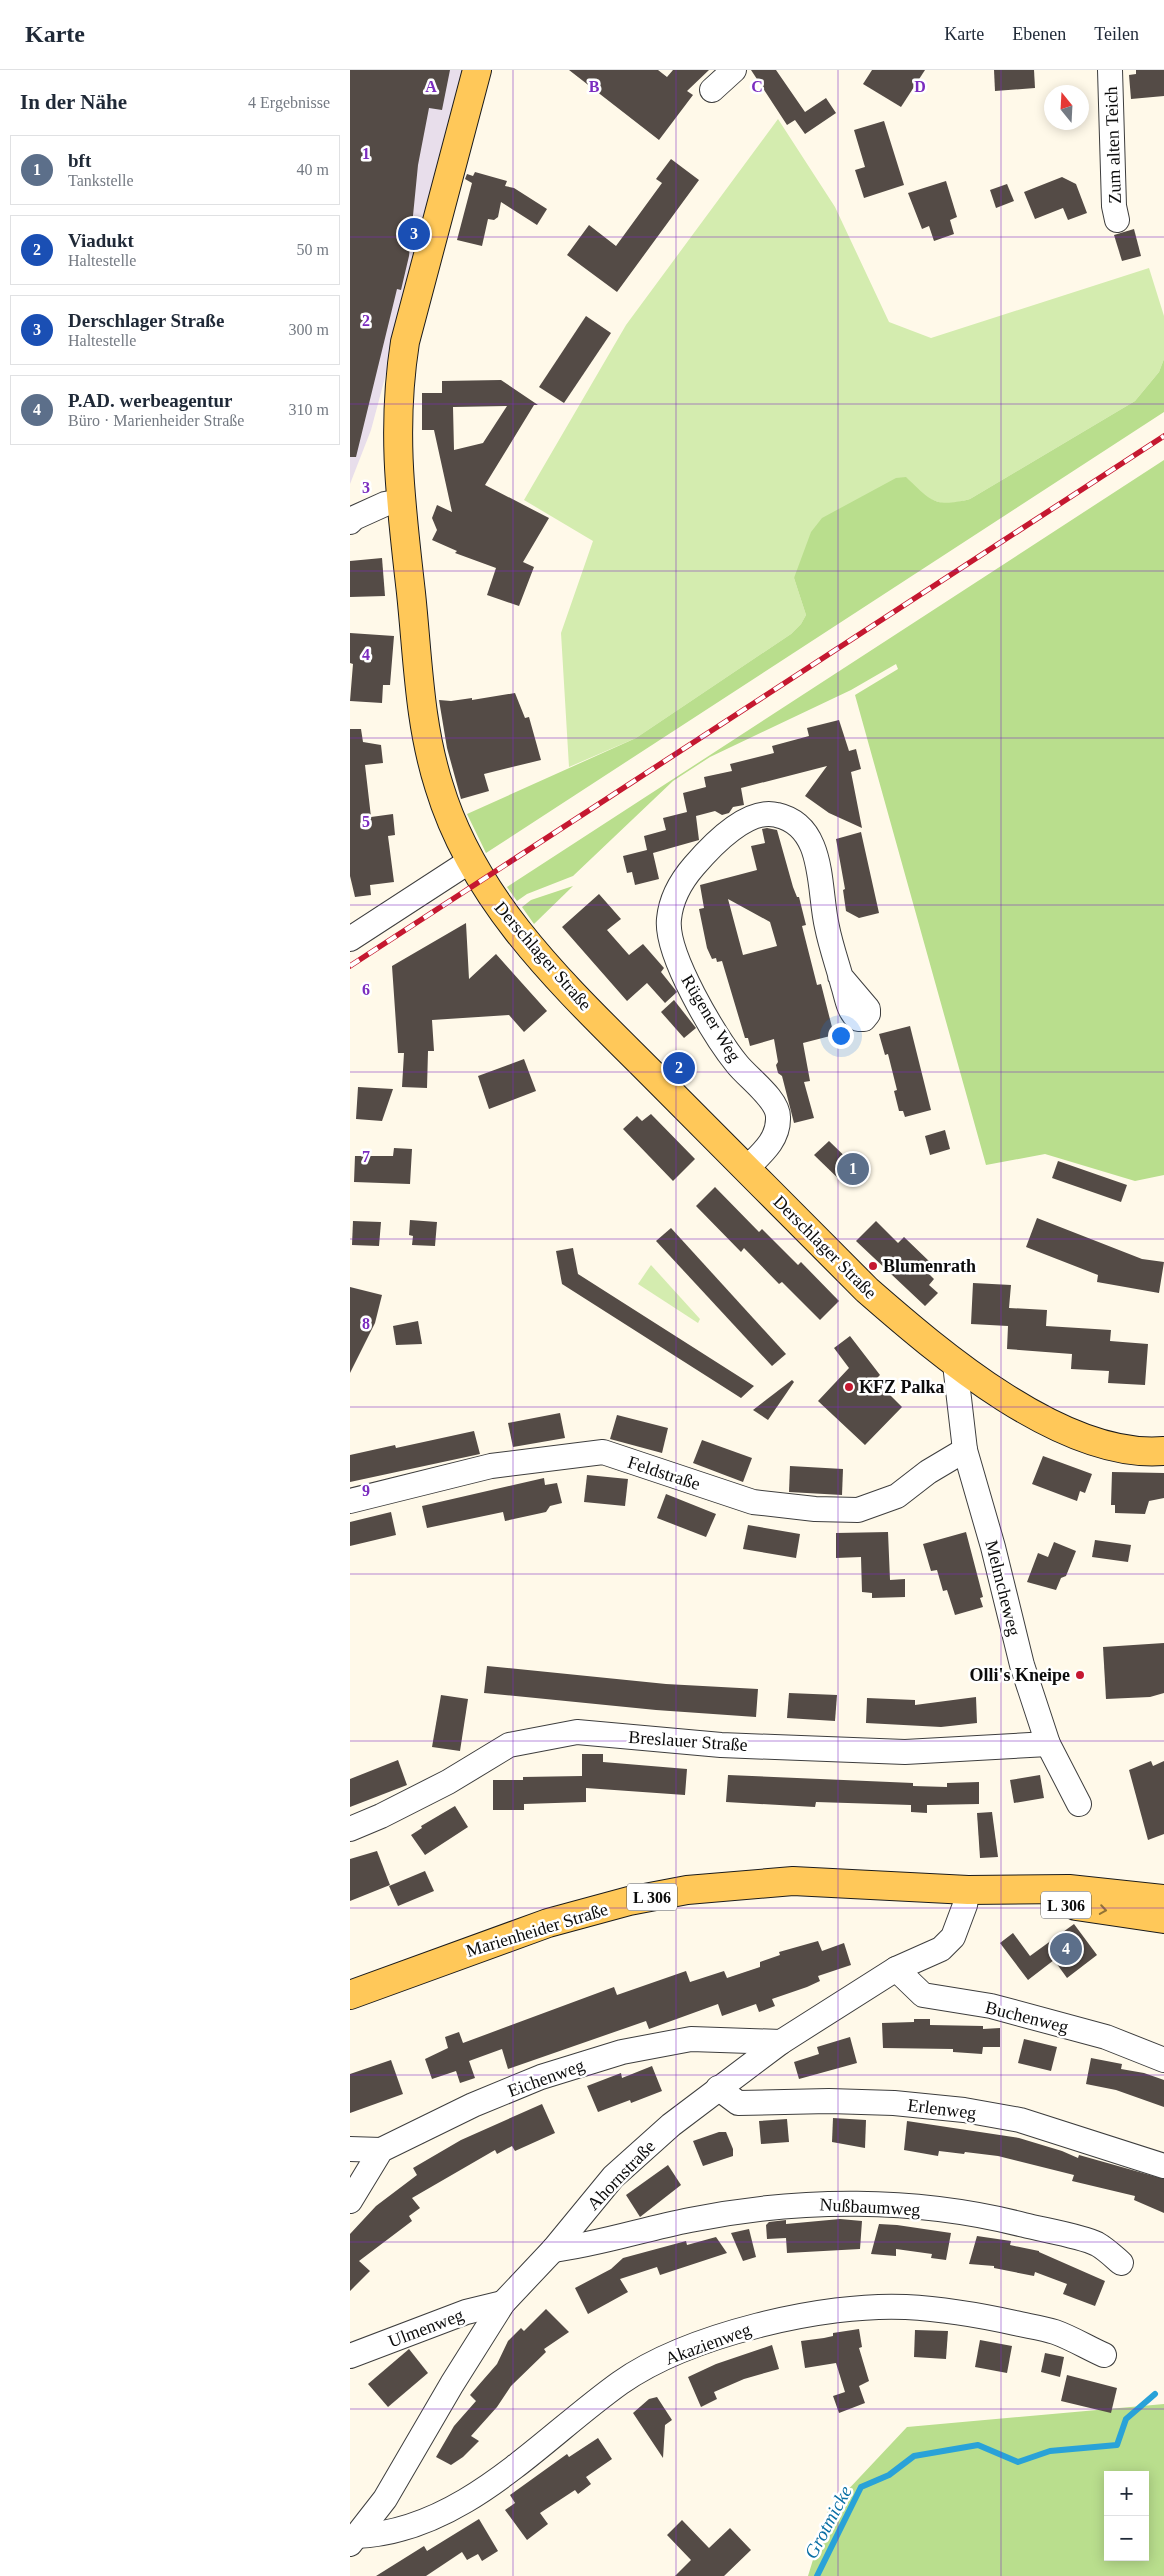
<!DOCTYPE html>
<html lang="de">
<meta charset="utf-8">
<style>
:root{--surface:#fff;--page:#f2f2f3;--text:#1f2937;--muted:#747a83;--line:#e0e1e3;--accent:#b45309}
body{margin:0;font-family:Georgia,serif;background:var(--page);color:var(--text)}
.controls{position:absolute;right:15px;bottom:15px;display:grid;overflow:hidden;border-radius:0px;box-shadow:0 2px 12px #0003}
.controls button{width:45px;height:45px;display:grid;place-items:center;padding:0;border:0;border-bottom:1px solid var(--line);background:var(--surface);color:var(--text);font:25px sans-serif}
.compass{position:absolute;left:694px;top:15px;width:45px;height:45px;border-radius:50%;background:var(--surface);box-shadow:0 2px 12px #0003;rotate:342deg}
.you{position:absolute;left:490px;top:965px;width:18px;height:18px;margin:-12px;border:4px solid #fff;border-radius:50%;background:#1a73e8;box-shadow:0 0 0 8px #1a73e833}
.badge{display:grid;place-items:center;width:32px;height:32px;border-radius:50%;background:var(--accent);color:#fff;font-size:16px;font-weight:700}
.pin{position:absolute;translate:-50% -50%;border:2px solid #fff;box-shadow:0 1px 5px #0006}
.list{margin:0;padding:0;list-style:none}
h2{display:flex;justify-content:space-between;align-items:center;height:65px;margin:0;padding:0 20px;font-size:21px}
h2 small{font-size:16px;font-weight:400;color:var(--muted)}
.list li{display:grid;grid-template-columns:32px 1fr auto;gap:15px;align-items:center;box-sizing:border-box;height:70px;margin:0 10px 10px;padding:0 10px;border:1px solid var(--line);border-radius:0px}
.list b{display:block;font-size:19px;white-space:nowrap}
.list p{margin:0;font-size:16px;white-space:nowrap;color:var(--muted)}
.list em{font-size:16px;font-style:normal;color:var(--muted)}
.map{position:relative;flex:none;width:814px;height:2506px;overflow:hidden}
header{display:flex;align-items:center;gap:30px;box-sizing:border-box;height:70px;padding:0 25px;background:var(--surface);border-bottom:1px solid var(--line)}
header strong{font-size:24px}
nav{display:flex;gap:28px;margin-inline-start:auto;font-size:18px}
main{display:flex}
aside{flex:1;background:var(--surface)}
.map>svg:first-child{display:block}
.industrial{fill:#e8deeb}
.green{fill:#d4ecaf}
.forest{fill:#b9de8d;fill-rule:evenodd}
.lines{fill:none;stroke-linecap:round;stroke-linejoin:round}
.stream{stroke:#29a2d8;stroke-width:6}
.building{fill:#544b46;fill-rule:evenodd}
.minor-casing{stroke:#3e3e3e;stroke-width:26}
.major-casing{stroke:#1c1c1c;stroke-width:30}
.minor{stroke:#fff;stroke-width:24}
.major{stroke:#ffc859;stroke-width:28}
.rail-casing{stroke:#c51830;stroke-width:5.5}
.rail{stroke:#fff;stroke-width:4;stroke-dasharray:11;stroke-linecap:butt}
.oneway{stroke:#917336}
.grid{fill:none;stroke:#7b2cbf;stroke-width:1;stroke-opacity:0.55}
.poi-dot{fill:#c51830;stroke:#fff;stroke-width:2}
.labels{text-anchor:middle;dominant-baseline:central;stroke-width:5;stroke-linejoin:round;paint-order:stroke}
.shield{fill:#fff;stroke:#545454;stroke-width:1}
.shield-label{font-size:16px;font-weight:bold;fill:#0b0b0b}
.street-label{font-size:18px;fill:#0b0b0b;stroke:#fff}
.poi-label{font-size:18px;font-weight:bold;fill:#0b0b0b;stroke:#fff;text-anchor:start}
.water-label{font-size:19px;font-style:italic;fill:#0b70a5;stroke:#fff}
.grid-label{font-size:16px;text-anchor:middle;font-weight:bold;fill:#7b2cbf;stroke:#fff;stroke-width:5;stroke-linejoin:round;paint-order:stroke}
</style>
<header>
<strong>Karte</strong>
<nav><a>Karte</a><a>Ebenen</a><a>Teilen</a></nav>
</header>
<main>
<aside>
<h2>In der Nähe<small>4 Ergebnisse</small></h2>
<ul class="list">
<li><span class="badge" style="background:#5c6f8a">1</span><div><b>bft</b><p>Tankstelle</p></div><em>40 m</em></li>
<li><span class="badge" style="background:#1a4fb4">2</span><div><b>Viadukt</b><p>Haltestelle</p></div><em>50 m</em></li>
<li><span class="badge" style="background:#1a4fb4">3</span><div><b>Derschlager Straße</b><p>Haltestelle</p></div><em>300 m</em></li>
<li><span class="badge" style="background:#5c6f8a">4</span><div><b>P.AD. werbeagentur</b><p>Büro · Marienheider Straße</p></div><em>310 m</em></li>
</ul>
</aside>
<div class="map">
<svg width="814" height="2506" viewBox="0 0 814 2506">
<rect width="100%" height="100%" fill="#fff9e9"/>
<path class="industrial" d="M0,0H117L21,360L0,414Z"/>
<g class="green">
<path d="M428,49L485,137L539,252L581,268L799,198L814,246V289L809,302L785,331L620,429L597,435L577,428L444,508L456,545L451,554L441,564L286,668L219,697L211,563L243,471L174,430L276,255Z"/>
<path d="M301,1195L350,1249L348,1253L288,1214Z"/>
</g>
<g class="forest">
<path d="M814,289V342L136,783L117,744L286,668L441,564L451,554L456,545L444,508L461,462L472,448L546,408L556,407C581,431 585,438 620,429L785,331L809,302Z"/>
<path d="M814,390V1105L785,1111L695,1084L636,1095L505,625L548,599L546,594L501,620L360,687L323,711L223,806L177,824L167,831L157,817Z"/>
<path d="M223,816L184,854L172,837L181,830Z"/>
<path d="M814,2334V2506H458L478,2441L557,2357ZM758,2405H795V2487H758Z"/>
</g>
<g class="lines">
<path class="stream" d="M467,2506L511,2417L539,2405L564,2386L628,2375L668,2392L700,2381L767,2375L776,2349L805,2324"/>
</g>
<g class="building">
<path d="M0,0H100L92,40L79,38L68,95L59,186L51,220L47,219L6,387H0Z"/>
<path d="M219,0H308L317,7L323,0H359L337,21L343,25L309,70Z"/>
<path d="M401,0H426L455,42L476,28L486,43L455,64L445,50L437,55Z"/>
<path d="M522,0H575L551,37L513,14Z"/>
<path d="M644,0H684L685,18L645,21Z"/>
<path d="M786,0H814V26L781,29L779,5L786,4Z"/>
<path d="M534,51L554,115L514,128L505,100L515,97L504,60Z"/>
<path d="M321,89L349,110L267,222L217,185L239,155L266,176L312,113L306,109Z"/>
<path d="M125,102L157,111L155,116L164,118L197,139L187,155L151,132L148,147L144,150L138,149L132,176L107,170L122,113L115,109L117,104L123,106Z"/>
<path d="M712,107L726,114L737,143L718,150L713,138L685,149L674,122Z"/>
<path d="M596,111L607,147L600,150L604,164L584,171L579,156L572,159L558,123Z"/>
<path d="M657,114L664,131L646,138L640,120Z"/>
<path d="M784,159L791,186L772,191L764,165Z"/>
<path d="M236,246L261,263L214,333L189,317Z"/>
<path d="M151,310L188,335H184L135,415L199,448L173,492L184,497L169,536L137,525L146,498L105,483L107,481L82,470L87,460L82,448L87,435L102,442L84,360H72V323H92V311ZM157,336L133,373L104,380L103,337Z"/>
<path d="M32,488L35,526L0,527V491Z"/>
<path d="M0,563L44,566L40,615H33L32,633L0,631L3,594L0,593Z"/>
<path d="M165,623L175,648L179,647L191,690L134,704L139,721L111,729L97,678L89,630L101,631L122,628V630Z"/>
<path d="M489,650L499,681L506,679L511,699L501,702L512,758L479,743L455,726L477,696L391,718L394,735L383,737L379,743L372,745L365,741L346,746L349,770L303,783L309,809L285,815L282,802L277,803L273,786L297,780L294,766L316,760L313,748L337,742L333,723L356,717L354,707L382,701L380,694L424,683L422,676L459,666L457,658Z"/>
<path d="M0,659H11L13,672L31,675L33,693L15,695L21,747L43,744L45,765L38,766L44,812L20,815L21,825L5,827L0,806Z"/>
<path d="M417,758L427,760L443,817L447,827H449L456,855L452,856L467,915L471,914L484,965L453,973L460,1011L454,1012L464,1048L444,1053L432,1006L428,1003L426,995L428,992L424,969L400,976L398,968H395L372,891L367,892L366,888L362,889L357,878L349,839L354,838L350,815L407,800L401,776L415,773L412,759ZM378,829L420,852L427,876L393,885Z"/>
<path d="M511,762L529,843L509,848L496,841L493,820L495,819L486,769Z"/>
<path d="M249,824L271,849L257,860L279,885L293,874L314,898L311,902L327,922L315,933L297,913L277,931L212,857Z"/>
<path d="M116,853L119,909L146,884L197,941L174,962L159,945L82,950L84,981H78L77,1018L52,1017L54,983H48L42,896Z"/>
<path d="M324,930L346,958L334,968L311,942Z"/>
<path d="M560,956L581,1040L555,1047L553,1041H549L544,1021L547,1020L538,984L535,985L529,964Z"/>
<path d="M174,989L186,1021L139,1039L128,1006Z"/>
<path d="M8,1017L43,1019L32,1051L6,1049Z"/>
<path d="M301,1044L345,1089L323,1111L273,1059L287,1046L292,1051Z"/>
<path d="M595,1060L600,1079L580,1085L575,1066Z"/>
<path d="M479,1071L508,1099L494,1114L464,1085Z"/>
<path d="M44,1078L62,1079L60,1114L4,1112L5,1086H43Z"/>
<path d="M708,1091L777,1115L771,1132L702,1108Z"/>
<path d="M365,1117L409,1162L412,1159L448,1195L451,1192L489,1231L470,1250L432,1212L429,1214L394,1178L391,1182L346,1136Z"/>
<path d="M687,1148L792,1189L814,1192L809,1223L747,1212L748,1205L676,1177Z"/>
<path d="M60,1150L87,1152L85,1176L62,1175L63,1166L59,1165Z"/>
<path d="M3,1151L31,1152L29,1176L2,1175Z"/>
<path d="M526,1151L548,1173L554,1167L581,1193L575,1200L584,1209L579,1215L588,1223L575,1236L506,1171Z"/>
<path d="M321,1158L436,1284L422,1296L306,1171Z"/>
<path d="M223,1178L228,1204L404,1316L391,1328L212,1214L206,1181Z"/>
<path d="M623,1213L661,1215L659,1238L697,1240L696,1256L761,1260L760,1271L798,1274L795,1315L758,1313L759,1301L721,1299L722,1284L657,1279L658,1256L621,1254Z"/>
<path d="M0,1217L32,1225L25,1253L0,1303Z"/>
<path d="M68,1251L72,1274L46,1275L43,1256Z"/>
<path d="M500,1266L530,1305L525,1310L552,1337L515,1375L468,1331L499,1298L484,1278Z"/>
<path d="M442,1310L444,1312L418,1350L403,1340Z"/>
<path d="M210,1343L215,1368L163,1377L158,1353Z"/>
<path d="M267,1345L318,1358L312,1383L260,1369Z"/>
<path d="M124,1361L130,1384L0,1412V1385L45,1375L46,1378Z"/>
<path d="M352,1370L402,1388L393,1412L343,1393Z"/>
<path d="M693,1386L742,1404L735,1423L730,1421L727,1431L682,1414Z"/>
<path d="M440,1396L493,1399L492,1425L439,1422Z"/>
<path d="M762,1402L814,1403V1428L799,1431L795,1444L765,1443V1435H761Z"/>
<path d="M237,1405L278,1409L275,1436L234,1432Z"/>
<path d="M194,1408L195,1415L207,1413L212,1433L200,1436L196,1442L155,1451L153,1442L77,1458L72,1436Z"/>
<path d="M316,1424L366,1444L356,1467L307,1448Z"/>
<path d="M41,1442L46,1465L0,1476V1452Z"/>
<path d="M398,1455L450,1464L446,1488L393,1479Z"/>
<path d="M538,1462L540,1510L555,1509V1527L522,1528V1523L512,1522L511,1487L486,1488V1463Z"/>
<path d="M616,1462L633,1527L630,1528L633,1537L605,1545L597,1520L593,1521L587,1500L581,1501L573,1474Z"/>
<path d="M745,1470L781,1475L778,1492L742,1487Z"/>
<path d="M704,1472L726,1481L716,1506L711,1508L706,1520L677,1512L688,1483L698,1487Z"/>
<path d="M814,1573V1623L800,1627L756,1629L753,1577Z"/>
<path d="M137,1596L316,1614L408,1619L406,1647L306,1640L134,1623Z"/>
<path d="M439,1623L487,1625L485,1651L437,1648Z"/>
<path d="M91,1625L118,1629L110,1681L82,1677Z"/>
<path d="M626,1627L627,1653L591,1657L516,1653L517,1628L565,1630V1635Z"/>
<path d="M232,1684H253V1692L337,1699L335,1725L236,1718V1732L174,1734V1740H143V1710H173V1707L232,1706Z"/>
<path d="M48,1690L57,1715L0,1737V1709Z"/>
<path d="M801,1691L803,1696L814,1691V1764L798,1770L779,1700Z"/>
<path d="M378,1705L563,1713V1716L597,1717V1713L629,1712V1734L577,1735V1743L561,1742V1735L466,1732L465,1737L376,1732Z"/>
<path d="M690,1705L694,1728L664,1733L660,1710Z"/>
<path d="M105,1736L118,1757L75,1785L61,1765L72,1758L71,1756Z"/>
<path d="M642,1742L648,1787L630,1788L627,1743Z"/>
<path d="M27,1781L40,1815L0,1831V1789Z"/>
<path d="M75,1801L84,1821L48,1836L39,1816Z"/>
<path d="M724,1854L747,1885L717,1908L704,1890L678,1910L650,1873L663,1863L680,1886Z"/>
<path d="M468,1871L472,1881L494,1873L501,1895L468,1906L470,1911L457,1917L422,1929L425,1936L409,1942L406,1934L372,1946L368,1934L299,1959L296,1951L158,1999L152,1979L119,1991L125,2008L110,2013L106,2001L82,2009L75,1989L98,1978L95,1967L109,1962L113,1973L264,1917L267,1925L336,1901L340,1912L374,1901L377,1908L410,1897V1892L430,1885L429,1882Z"/>
<path d="M564,1949H580V1955L633,1956V1959L650,1958V1977H633L632,1984L603,1982V1979L533,1978L532,1953L564,1952Z"/>
<path d="M500,1967L507,1993L449,2009L444,1992L469,1984L467,1977Z"/>
<path d="M674,1969L707,1977L701,2001L668,1993Z"/>
<path d="M741,1988L772,1994L771,1999L794,2003L814,2010V2037L766,2020L736,2014Z"/>
<path d="M41,1990L53,2024L0,2043V2004Z"/>
<path d="M302,1996L312,2021L281,2033L280,2030L248,2042L237,2016L271,2003L272,2008Z"/>
<path d="M192,2034L205,2063L165,2081L162,2076L147,2084L145,2080L62,2128L70,2138L59,2146L62,2151L9,2191L20,2201L0,2221V2164L26,2136L67,2105L63,2098L111,2070Z"/>
<path d="M483,2048L516,2050L515,2078L482,2072Z"/>
<path d="M437,2049L439,2072L411,2074L409,2051Z"/>
<path d="M557,2051L669,2068L712,2081L728,2088L729,2085L814,2109V2143L784,2130L785,2126L722,2111L724,2105L648,2086L615,2082L614,2084L589,2081L588,2086L554,2080Z"/>
<path d="M369,2062H376L383,2079V2086L353,2096L343,2071Z"/>
<path d="M318,2095L331,2115L290,2147L276,2125Z"/>
<path d="M490,2149L512,2151L510,2179L437,2183L436,2168L417,2169L416,2155L419,2152L436,2150V2154Z"/>
<path d="M529,2154L547,2155L601,2163L596,2190L581,2188L582,2184L546,2179V2186L521,2184Z"/>
<path d="M399,2159L406,2187L393,2191L381,2163Z"/>
<path d="M627,2166L661,2171L660,2175L689,2181V2182L755,2211L745,2236L713,2224L717,2214L685,2202L684,2206L644,2198V2196L619,2194Z"/>
<path d="M366,2167L377,2183L310,2205L307,2197L270,2209L278,2222L238,2244L225,2218L261,2199L273,2188L336,2171L337,2175Z"/>
<path d="M196,2239L219,2262L194,2279L196,2282L161,2316L147,2337L121,2366L129,2371L113,2387L101,2395L86,2387L104,2356L126,2331L120,2325L147,2294L158,2271L171,2258L174,2261Z"/>
<path d="M509,2259L512,2277L509,2278L519,2311L509,2316L515,2333L489,2343L483,2326L495,2322L486,2293L455,2298L451,2271L474,2268L483,2266V2263Z"/>
<path d="M565,2260L598,2261L596,2289L564,2287Z"/>
<path d="M630,2270L662,2276L657,2303L625,2297Z"/>
<path d="M422,2275L429,2299L394,2309L364,2322L367,2329L351,2337L338,2307L366,2294Z"/>
<path d="M59,2279L78,2303L38,2337L18,2314Z"/>
<path d="M695,2283L714,2287L710,2307L691,2302Z"/>
<path d="M717,2305L767,2318L761,2343L711,2331Z"/>
<path d="M307,2327L322,2350L315,2355L313,2388L283,2343L299,2329Z"/>
<path d="M248,2368L262,2389L236,2407L241,2414L228,2424L225,2420L190,2443L198,2454L177,2470L155,2440L165,2433L160,2425L217,2384L219,2387Z"/>
<path d="M129,2449L148,2481L132,2491L128,2484L117,2490L112,2482L76,2506H26L74,2476L77,2481Z"/>
<path d="M332,2450L359,2478L380,2458L401,2480L374,2506H325L341,2490L317,2465Z"/>
</g>
<g class="lines">
<g class="minor-casing">
<g id="minor">
<path d="M760,0L764,136L767,150"/>
<path d="M362,20L384,0"/>
<path d="M0,452L4,448L35,434L51,431"/>
<path d="M0,869L120,791"/>
<path d="M396,1099C411,1084 429,1070 428,1047C428,1029 398,1008 387,994C365,967 315,884 319,849C321,828 331,811 344,796C362,775 398,737 427,745C476,756 468,819 477,857C481,877 488,896 493,915C497,927 498,941 508,949H514L518,944V939L490,906"/>
<path d="M605,1294L615,1380L643,1477L672,1595L698,1674L729,1734"/>
<path d="M0,1431L141,1396L253,1382L403,1432L465,1439L508,1440L547,1426L578,1402L615,1380"/>
<path d="M0,1759L31,1746L98,1712L159,1675L227,1662L371,1675L555,1682L698,1674"/>
<path d="M546,1899L573,1925L641,1936L756,1967L814,1990"/>
<path d="M368,2018L388,2033L479,2031L544,2033L614,2040L670,2050L814,2096"/>
<path d="M0,2079L31,2080"/>
<path d="M0,2131L31,2080L123,2035L191,2007L272,1982L341,1969L431,1972"/>
<path d="M203,2180C250,2174 294,2159 340,2150C449,2128 565,2127 674,2155C693,2160 731,2166 747,2174C756,2179 764,2187 771,2193"/>
<path d="M0,2286L116,2242L153,2233"/>
<path d="M6,2466C112,2462 189,2371 270,2313C338,2265 474,2233 556,2237C593,2239 629,2245 665,2253C678,2256 693,2258 705,2262C722,2268 738,2278 754,2285"/>
<path d="M0,2474L35,2429L102,2314L153,2233L203,2180L263,2107L321,2055L431,1972L546,1899L591,1879L603,1867L615,1835L618,1820"/>
</g>
</g>
<g class="major-casing">
<g id="major">
<path d="M127,0L55,272C41,361 51,434 61,523C68,589 69,653 89,716C126,839 224,925 311,1013C380,1082 448,1151 517,1220C588,1282 713,1390 814,1381"/>
<path d="M726,1836L814,1849"/>
<path d="M0,1925L198,1853L279,1831L337,1820L443,1811L618,1820L719,1819L814,1829"/>
</g>
</g>
<use href="#minor" class="minor"/>
<use href="#major" class="major"/>
<g class="rail-casing">
<path id="rail" d="M0,896L814,366"/>
</g>
<use href="#rail" class="rail"/>
</g>
<defs><path id="oneway-chevron" d="M-2-3.5L2.5 0L-2 3.5" fill="none" stroke-width="1.6" stroke-linecap="round" stroke-linejoin="round" transform="scale(1.25)"/></defs>
<use class="oneway" href="#oneway-chevron" transform="translate(753 1840) rotate(9)"/>
<path class="grid" d="M163,0V2506M326,0V2506M488,0V2506M651,0V2506M0,167H814M0,334H814M0,501H814M0,668H814M0,835H814M0,1002H814M0,1169H814M0,1337H814M0,1504H814M0,1671H814M0,1838H814M0,2005H814M0,2172H814M0,2339H814"/>
<g class="poi-dot">
<circle cx="523" cy="1196" r="5"/>
<circle cx="499" cy="1317" r="5"/>
<circle cx="730" cy="1605" r="5"/>
</g>
<g class="labels">
<g class="shield">
<rect x="277" y="1813.5" width="50" height="27" rx="4"/>
<rect x="691" y="1821.5" width="50" height="27" rx="4"/>
</g>
<g class="shield-label">
<text x="302" y="1827">L 306</text>
<text x="716" y="1835">L 306</text>
</g>
<g class="street-label">
<text transform="translate(763 75) rotate(-92)">Zum alten Teich</text>
<text transform="translate(193 886) rotate(49)">Derschlager Straße</text>
<text transform="translate(361 948) rotate(59)">Rügener Weg</text>
<text transform="translate(475 1177) rotate(45)">Derschlager Straße</text>
<text transform="translate(314 1403) rotate(18)">Feldstraße</text>
<text transform="translate(653 1518) rotate(76)">Melmcheweg</text>
<text transform="translate(338 1671) rotate(4)">Breslauer Straße</text>
<text transform="translate(187 1860) rotate(-17)">Marienheider Straße</text>
<text transform="translate(677 1947) rotate(14)">Buchenweg</text>
<text transform="translate(196 2008) rotate(-20)">Eichenweg</text>
<text transform="translate(592 2039) rotate(7)">Erlenweg</text>
<text transform="translate(271 2105) rotate(-46)">Ahornstraße</text>
<text transform="translate(520 2137) rotate(3)">Nußbaumweg</text>
<text transform="translate(76 2258) rotate(-21)">Ulmenweg</text>
<text transform="translate(358 2274) rotate(-20)">Akazienweg</text>
</g>
<g class="poi-label">
<text x="533" y="1196">Blumenrath</text>
<text x="509" y="1317">KFZ Palka</text>
<text x="720" y="1605" text-anchor="end">Olli's Kneipe</text>
</g>
<g class="water-label">
<text transform="translate(478 2452) rotate(-62)">Grotmicke</text>
</g>
</g>
<g class="grid-label">
<text x="81" y="22">A</text>
<text x="244" y="22">B</text>
<text x="407" y="22">C</text>
<text x="570" y="22">D</text>
<text x="16" y="89">1</text>
<text x="16" y="256">2</text>
<text x="16" y="423">3</text>
<text x="16" y="590">4</text>
<text x="16" y="757">5</text>
<text x="16" y="925">6</text>
<text x="16" y="1092">7</text>
<text x="16" y="1259">8</text>
<text x="16" y="1426">9</text>
</g>
</svg>
<div class="controls">
<button>+</button>
<button>−</button>
</div>
<svg class="compass" viewBox="-18 -18 36 36"><path d="M0-13l5 13h-10z" fill="#e53935"/><path d="M0 13l5-13h-10z" fill="#747a83"/></svg>
<div class="you"></div>
<div class="pin badge" style="left:503px;top:1099px;background:#5c6f8a">1</div>
<div class="pin badge" style="left:329px;top:998px;background:#1a4fb4">2</div>
<div class="pin badge" style="left:64px;top:164px;background:#1a4fb4">3</div>
<div class="pin badge" style="left:716px;top:1879px;background:#5c6f8a">4</div>
</div>
</main>
